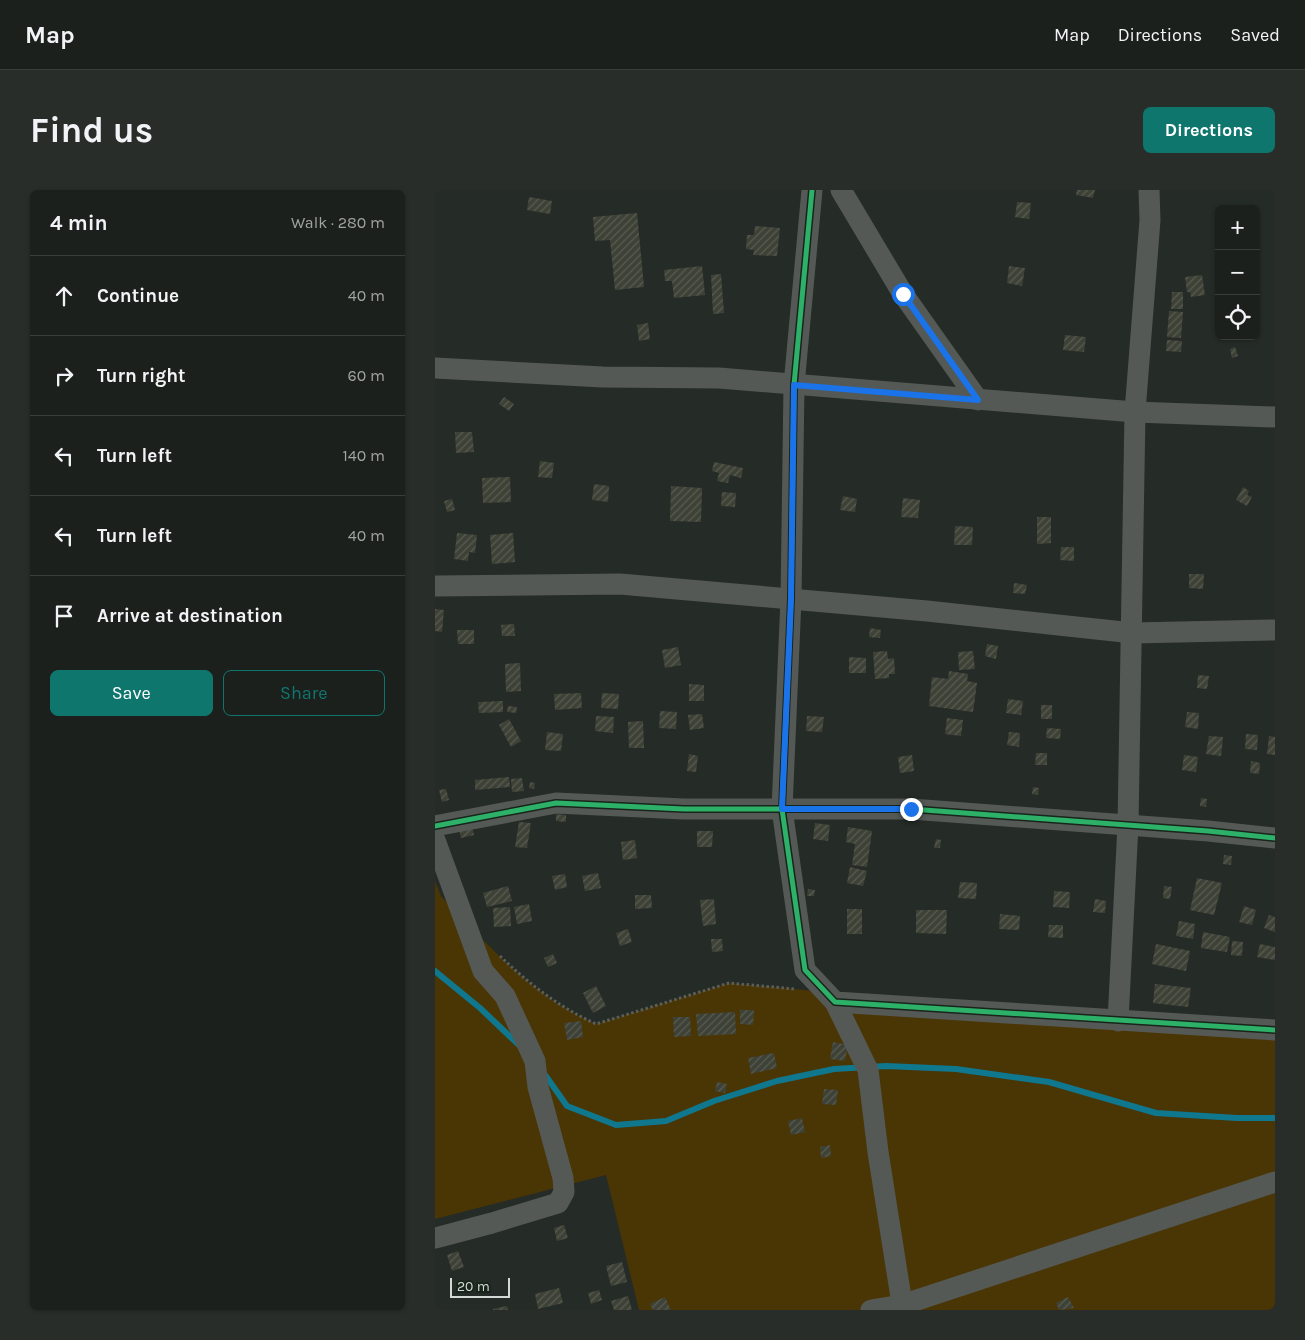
<!DOCTYPE html>
<meta charset="utf-8">
<style>
:root{--surface:#1c201c;--page:#292d29;--text:#f1f3f6;--muted:#a0a3a3;--line:#3a3e3b;--accent:#0f766e}
body{margin:0;font-family:Karla,sans-serif;background:var(--page);color:var(--text)}
.controls{position:absolute;right:15px;top:15px;display:grid;overflow:hidden;border-radius:8px;box-shadow:0 1px 4px #0004}
.controls button{width:45px;height:45px;display:grid;place-items:center;padding:0;border:0;border-bottom:1px solid var(--line);background:var(--surface);color:var(--text);font:25px sans-serif}
.scale{position:absolute;left:15px;bottom:12px;width:60px;box-sizing:border-box;padding-left:5px;border:2px solid #d2dad3;border-top:0;font-size:14px;line-height:18px;white-space:nowrap;color:#d2dad3;-webkit-text-stroke:4px #19241b;paint-order:stroke}
.stop{position:absolute;width:15px;height:15px;margin:-11px;border:4px solid #1a73e8;border-radius:50%;background:#fff}
.stop.end{background:#1a73e8;border-color:#fff;box-shadow:0 1px 5px #0008}
.list{margin:0;padding:0;list-style:none}
h2{display:flex;justify-content:space-between;align-items:center;height:65px;margin:0;padding:0 20px;font-size:21px}
h2 small{font-size:16px;font-weight:400;color:var(--muted)}
.list li{display:grid;grid-template-columns:32px 1fr auto;gap:15px;align-items:center;box-sizing:border-box;height:80px;padding:0 20px;border-top:1px solid var(--line)}
.list b{display:block;font-size:19px;white-space:nowrap}
.list em{font-size:16px;font-style:normal;color:var(--muted)}
.actions{display:flex;gap:10px;padding:15px 20px}
.actions a{flex:1;padding:11px 0;border:1px solid var(--accent);border-radius:8px;text-align:center;font-size:18px;color:var(--accent)}
.actions .main{background:var(--accent);color:#fff}
.icon{flex:none;width:28px;height:28px;fill:none;stroke:currentColor;stroke-width:2;stroke-linecap:round;stroke-linejoin:round}
.map{position:relative;flex:none;width:840px;height:1120px;overflow:hidden;border-radius:8px}
header{display:flex;align-items:center;gap:30px;box-sizing:border-box;height:70px;padding:0 25px;background:var(--surface);border-bottom:1px solid var(--line)}
header strong{font-size:24px}
nav{display:flex;gap:28px;margin-inline-start:auto;font-size:18px}
.intro{display:flex;align-items:center;justify-content:space-between;box-sizing:border-box;height:120px;padding:0 30px}
h1{margin:0;font-size:35px}
.button{padding:12px 22px;border-radius:8px;background:var(--accent);color:#fff;font-size:18px;font-weight:700}
main{display:flex;gap:30px;padding:0 30px}
aside{flex:1;background:var(--surface);border-radius:8px;box-shadow:0 1px 4px #0004}
.map>svg:first-child{display:block}
.grass{fill:#4a3505}
.lines{fill:none;stroke-linecap:round;stroke-linejoin:round}
.stream{stroke:#0f788f;stroke-width:6}
.building{fill:url(#building-hatch)}
.path{stroke:#5b5f5c;stroke-width:3;stroke-dasharray:2.5 2.5;stroke-linecap:butt}
.street{stroke:#545955;stroke-width:21}
.cycleway-casing{stroke:#19241b;stroke-width:8}
.cycleway{stroke:#2db169;stroke-width:5}
.route{stroke:#1a73e8;stroke-width:6}
</style>
<header>
<strong>Map</strong>
<nav><a>Map</a><a>Directions</a><a>Saved</a></nav>
</header>
<div class="intro"><h1>Find us</h1><a class="button">Directions</a></div>
<main>
<aside>
<h2>4 min<small>Walk · 280 m</small></h2>
<ul class="list">
<li><svg class="icon" aria-label="ahead" viewBox="0 0 24 24"><path d="M12 20V5M6 11l6-6 6 6"/></svg><div><b>Continue</b></div><em>40 m</em></li>
<li><svg class="icon" aria-label="right" viewBox="0 0 24 24"><path d="M7 20v-9h11M14 6l5 5-5 5"/></svg><div><b>Turn right</b></div><em>60 m</em></li>
<li><svg class="icon" aria-label="left" viewBox="0 0 24 24"><path d="M17 20v-9H6M10 6l-5 5 5 5"/></svg><div><b>Turn left</b></div><em>140 m</em></li>
<li><svg class="icon" aria-label="left" viewBox="0 0 24 24"><path d="M17 20v-9H6M10 6l-5 5 5 5"/></svg><div><b>Turn left</b></div><em>40 m</em></li>
<li><svg class="icon" aria-label="arrive" viewBox="0 0 24 24"><path d="M6 21V4h12l-3 4 3 4H6"/></svg><div><b>Arrive at destination</b></div></li>
</ul>
<div class="actions"><a class="main">Save</a><a>Share</a></div>
</aside>
<div class="map">
<svg width="840" height="1120" viewBox="0 0 840 1120">
<defs>
<pattern id="building-hatch" width="6" height="6" patternUnits="userSpaceOnUse" patternTransform="scale(1.25)"><rect width="6" height="6" fill="#3e4136"/><path d="M-1 1l2-2M0 6l6-6M5 7l2-2" fill="none" stroke="#595c52"/></pattern>
</defs>
<rect width="100%" height="100%" fill="#252b26"/>
<path class="grass" d="M0,691L6,706C54,756 96,805 161,834L294,793L840,843V1120H204L171,985L0,1029Z"/>
<g class="lines">
<g class="stream">
<path d="M0,781L45,818L85,856"/>
<path d="M108,882L132,916L181,935L231,931L279,911L342,891L399,879L451,876L521,879L614,892L721,923L802,928H840"/>
</g>
</g>
<g class="building">
<path d="M642,0H660L658,8L641,5Z"/>
<path d="M94,7L117,11L115,24L92,20Z"/>
<path d="M582,12L596,13L594,29L580,27Z"/>
<path d="M202,23L209,97L180,100L175,50L160,51L158,27Z"/>
<path d="M320,36L345,38L342,66L318,65L319,60L311,59L312,45H319Z"/>
<path d="M267,76L270,105L239,108L237,91H230L229,80Z"/>
<path d="M574,76L590,78L587,96L572,93Z"/>
<path d="M286,84L289,123L278,124L276,85Z"/>
<path d="M767,85L770,105L756,107L755,102H752L750,87Z"/>
<path d="M737,102H748V119H736Z"/>
<path d="M734,121L748,122L746,148L732,147Z"/>
<path d="M213,133L215,149L204,151L202,135Z"/>
<path d="M630,145L651,147L649,162L628,160Z"/>
<path d="M732,150L747,151L746,162L731,161Z"/>
<path d="M800,157L803,166L797,168L795,159Z"/>
<path d="M69,207L79,214L74,221L64,214Z"/>
<path d="M20,242H37L39,262L21,263Z"/>
<path d="M105,271L119,273L117,288L103,287Z"/>
<path d="M279,272L308,278L306,288L295,285L293,293L282,291L284,283L277,281Z"/>
<path d="M75,287L76,312L48,313L47,288Z"/>
<path d="M159,294L174,296L173,312L157,310Z"/>
<path d="M236,296L267,298L266,332L235,331Z"/>
<path d="M808,297L814,301L812,305L817,307L812,316L801,310Z"/>
<path d="M287,302L301,303L300,317L286,316Z"/>
<path d="M408,306L422,309L420,322L405,320Z"/>
<path d="M468,308L485,310L483,328L466,327Z"/>
<path d="M17,309L20,320L12,322L9,311Z"/>
<path d="M602,327H616V353L602,354Z"/>
<path d="M520,336L538,337L537,355H519Z"/>
<path d="M22,343L42,345L40,363L34,362L33,371L19,369Z"/>
<path d="M78,343L80,372L57,374L55,345Z"/>
<path d="M626,357H639V371L625,370Z"/>
<path d="M754,384H769L768,399L754,398Z"/>
<path d="M579,393L592,395L590,404L578,403Z"/>
<path d="M0,419L9,420L7,442L0,441Z"/>
<path d="M79,434L80,446H67L66,435Z"/>
<path d="M435,438L446,440L445,448L434,447Z"/>
<path d="M22,440H39V454H23Z"/>
<path d="M552,454L563,456L561,469L550,466Z"/>
<path d="M243,457L246,475L230,478L227,460Z"/>
<path d="M452,461L453,469L459,468L460,484H454V488L440,489L438,462Z"/>
<path d="M538,461L540,479L524,480L523,462Z"/>
<path d="M414,467L431,468V483H414Z"/>
<path d="M85,473L86,501L71,502L70,474Z"/>
<path d="M514,481L533,484L532,491L542,493L538,522L494,516L497,487L513,489Z"/>
<path d="M763,485L774,486L772,499L762,498Z"/>
<path d="M254,494L269,495V511H254Z"/>
<path d="M146,503L147,518L120,520L119,504Z"/>
<path d="M167,503L184,504L183,519L166,518Z"/>
<path d="M573,509L588,511L586,525L571,523Z"/>
<path d="M68,511V522L44,523L43,512Z"/>
<rect x="606" y="515" width="11" height="14"/>
<path d="M73,516L82,517L81,523L72,522Z"/>
<path d="M225,521L242,522L241,539L224,538Z"/>
<path d="M752,522L764,523L763,539L750,537Z"/>
<path d="M267,524L269,538L255,540L253,525Z"/>
<path d="M161,526L179,527L178,543L160,541Z"/>
<path d="M372,526L389,527L387,542L371,541Z"/>
<path d="M512,528L528,530L526,546L510,544Z"/>
<path d="M74,529L86,551L76,557L64,535Z"/>
<path d="M208,531L209,558H194L193,532Z"/>
<path d="M612,538L626,539L625,549L611,548Z"/>
<path d="M112,542L128,544L126,561L110,560Z"/>
<path d="M574,542L585,543L584,557L572,555Z"/>
<path d="M811,544L823,545L822,560L810,559Z"/>
<path d="M774,546L788,547L786,566L771,564Z"/>
<path d="M834,546L840,547V565L832,564Z"/>
<path d="M601,563H612V575H600Z"/>
<path d="M254,564L263,566L261,582L252,581Z"/>
<path d="M477,565L479,581L465,583L463,567Z"/>
<path d="M749,565L763,567L761,582L747,580Z"/>
<path d="M816,571L825,573L824,584L815,583Z"/>
<path d="M74,587L75,597L40,600V590Z"/>
<path d="M87,588L89,601L77,602L76,589Z"/>
<path d="M95,592L100,593L99,599L94,598Z"/>
<path d="M598,597L604,598L603,605L597,604Z"/>
<path d="M11,599L14,610L7,612L4,600Z"/>
<path d="M766,608L772,609L771,617L765,616Z"/>
<path d="M121,624L131,625V632L121,631Z"/>
<path d="M84,632L96,633L92,658L80,657Z"/>
<path d="M380,633L395,635L393,651L378,649Z"/>
<path d="M37,636L39,645L26,648L24,639Z"/>
<path d="M413,637L437,641L432,677L417,675L420,654L411,652Z"/>
<path d="M262,641H278L277,657H262Z"/>
<path d="M501,649L506,650L505,658H499Z"/>
<path d="M200,650L202,668L188,670L186,652Z"/>
<path d="M789,665L797,666L796,675L788,674Z"/>
<path d="M415,677L432,681L428,696L412,693Z"/>
<path d="M163,683L166,698L150,701L147,686Z"/>
<path d="M130,684L132,697L120,700L117,686Z"/>
<path d="M762,688L787,693L779,725L755,720Z"/>
<path d="M525,692L542,693L541,709L523,708Z"/>
<path d="M73,696L77,711L52,717L48,703Z"/>
<path d="M729,696L737,697L735,709L728,708Z"/>
<path d="M373,699L380,700L379,706H372Z"/>
<path d="M619,701L635,702L634,718L618,717Z"/>
<path d="M200,705H216L217,718L200,719Z"/>
<path d="M279,709L281,734L268,736L265,710Z"/>
<path d="M660,709L671,711L670,723L658,722Z"/>
<path d="M94,714L97,731L82,734L79,717Z"/>
<path d="M809,716L821,720L817,735L804,732Z"/>
<path d="M75,717L76,736L59,737L58,718Z"/>
<rect x="412" y="719" width="15" height="25"/>
<path d="M481,720H512L511,744L481,743Z"/>
<path d="M565,724L585,726L584,740L564,739Z"/>
<path d="M834,725L840,727V742L829,738Z"/>
<path d="M744,731L760,734L758,749L741,746Z"/>
<path d="M614,735H628V748L613,747Z"/>
<path d="M193,739L197,752L185,756L181,743Z"/>
<path d="M768,742L795,747L792,762L766,758Z"/>
<path d="M276,749H287L288,761L277,762Z"/>
<path d="M797,751L808,752L807,766L796,765Z"/>
<path d="M721,754L755,761L751,781L717,774Z"/>
<path d="M825,754L840,757V770L822,767Z"/>
<path d="M118,764L122,773L113,777L109,768Z"/>
<path d="M720,794L756,798L753,817L718,813Z"/>
<path d="M161,796L171,816L158,823L148,803Z"/>
<path d="M305,820H319L318,835L305,834Z"/>
<path d="M300,822L301,844L263,846L261,824Z"/>
<path d="M238,827H255L256,846L239,847Z"/>
<path d="M146,831L148,847L132,850L129,833Z"/>
<path d="M398,852L413,855L410,871L395,869Z"/>
<path d="M339,863L342,878L316,884L313,868Z"/>
<path d="M282,892L292,894L290,903L280,901Z"/>
<path d="M389,899L403,900L401,915L387,914Z"/>
<path d="M367,928L370,942L356,945L353,931Z"/>
<path d="M395,955L396,966L386,968L385,957Z"/>
<path d="M129,1035L133,1048L122,1051L119,1038Z"/>
<path d="M23,1061L29,1077L17,1081L12,1065Z"/>
<path d="M187,1072L192,1092L176,1096L171,1076Z"/>
<path d="M124,1098L128,1113L103,1119L100,1104Z"/>
<path d="M164,1100L167,1110L156,1114L153,1103Z"/>
<path d="M193,1106L197,1120H179L176,1111Z"/>
<path d="M230,1107L236,1120H218L215,1114Z"/>
<path d="M633,1107L639,1118L624,1120L621,1113Z"/>
<path d="M72,1116L73,1120H58V1119Z"/>
</g>
<g class="lines">
<path class="path" d="M65,766C94,794 124,817 161,834L294,793L360,799"/>
<g class="street">
<path d="M377,0L359,195L356,409L347,619L370,780L400,812L840,840"/>
<path d="M406,0L468,104L543,210"/>
<path d="M0,178L168,187L284,188L700,222L840,227"/>
<path d="M0,396L185,394L492,421L698,443L840,440"/>
<path d="M0,636L121,613L249,619H476L773,641L840,648"/>
<path d="M0,650L48,781L70,806L100,871L103,897L128,988L129,1002L123,1013L57,1033L0,1048"/>
<path d="M400,812L433,880L443,962L468,1120"/>
<path d="M683,831L693,635L700,222L715,30L714,0"/>
<path d="M436,1120L467,1115L840,992"/>
</g>
<g class="cycleway-casing">
<g id="cycleway">
<path d="M377,0L359,195L356,409L347,619L370,780L400,812L840,840"/>
<path d="M0,636L121,613L249,619H476L773,641L840,648"/>
</g>
</g>
<use href="#cycleway" class="cycleway"/>
</g>
<g class="lines">
<path class="route" d="M468,104L543,210L359,195L356,409L347,619H476"/>
</g>
</svg>
<div class="controls">
<button>+</button>
<button>−</button>
<button><svg class="icon" aria-label="locate" viewBox="0 0 24 24"><circle cx="12" cy="12" r="6"/><path d="M12 2v4M12 18v4M2 12h4M18 12h4"/></svg></button>
</div>
<div class="scale">20 m</div>
<div class="stop" style="left:468px;top:104px"></div>
<div class="stop end" style="left:476px;top:619px"></div>
</div>
</main>
